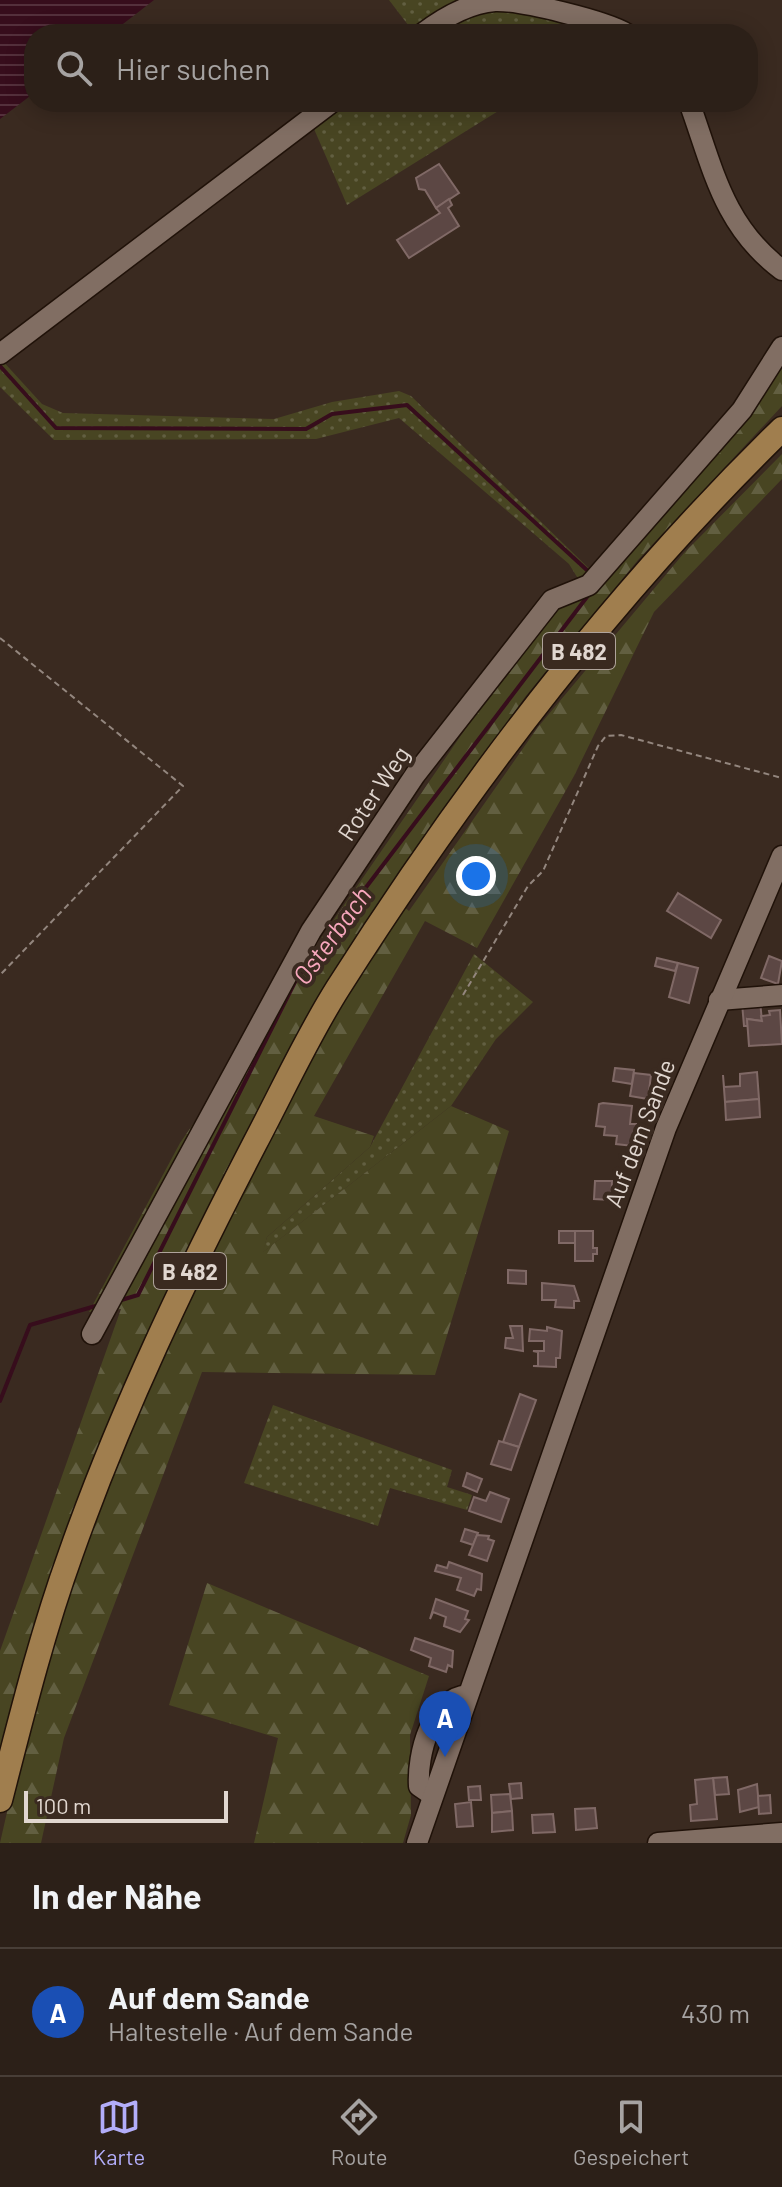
<!DOCTYPE html>
<html lang="de">
<meta charset="utf-8">
<style>
:root{--surface:#2c2018;--page:#342821;--text:#f1f3f6;--muted:#a6a3a2;--line:#483e37;--accent:#b2adf9}
body{margin:0;font-family:Barlow,sans-serif;background:var(--page);color:var(--text)}
.scale{position:absolute;left:24px;bottom:20px;width:204px;box-sizing:border-box;padding-left:8px;border:4px solid #e1d7d0;border-top:0;font-size:22px;line-height:28px;white-space:nowrap;color:#e1d7d0;-webkit-text-stroke:6px #3a2a20;paint-order:stroke}
.you{position:absolute;left:476px;top:876px;width:28px;height:28px;margin:-20px;border:6px solid #fff;border-radius:50%;background:#1a73e8;box-shadow:0 0 0 12px #1a73e833}
.badge{display:grid;place-items:center;width:52px;height:52px;border-radius:50%;background:var(--accent);color:#fff;font-size:26px;font-weight:700}
.pin{position:absolute;translate:-50% -66px;filter:drop-shadow(0 2px 4px #0008)}
.pin::after{content:'';position:absolute;top:42px;width:28px;height:24px;background:inherit;clip-path:polygon(0 0,100% 0,50% 100%)}
.list{margin:0;padding:0;list-style:none}
h2{display:flex;justify-content:space-between;align-items:center;height:104px;margin:0;padding:0 32px;font-size:34px}
h2 small{font-size:26px;font-weight:400;color:var(--muted)}
.list li{display:grid;grid-template-columns:52px 1fr auto;gap:24px;align-items:center;box-sizing:border-box;height:128px;padding:0 32px;border-top:2px solid var(--line)}
.list b{display:block;font-size:30px;white-space:nowrap}
.list p{margin:0;font-size:26px;white-space:nowrap;color:var(--muted)}
.list em{font-size:26px;font-style:normal;color:var(--muted)}
.icon{flex:none;width:44px;height:44px;fill:none;stroke:currentColor;stroke-width:2;stroke-linecap:round;stroke-linejoin:round}
.map{position:relative;flex:none;width:782px;height:1843px;overflow:hidden}
.search{position:absolute;background:var(--surface);box-shadow:0 4px 20px #0003;left:24px;right:24px;top:24px;height:88px;display:flex;align-items:center;gap:20px;box-sizing:border-box;padding:0 28px;border-radius:32px;color:var(--muted);font-size:30px}
.sheet{height:232px;background:var(--surface)}
nav{display:flex;justify-content:space-around;align-items:center;box-sizing:border-box;height:112px;border-top:2px solid var(--line);background:var(--surface);font-size:22px;color:var(--muted)}
nav a{display:grid;justify-items:center;gap:4px}
nav .on{color:var(--accent)}
.map>svg:first-child{display:block}
.grass{fill:url(#grass-dots)}
.forest{fill:url(#forest-firs)}
.water{fill:url(#water-rules)}
.lines{fill:none;stroke-linecap:round;stroke-linejoin:round}
.stream{stroke:#370d1c;stroke-width:4}
.building{fill:#5c4744;stroke:#806966;stroke-width:2}
.minor-casing{stroke:#201209;stroke-width:23}
.major-casing{stroke:#201209;stroke-width:27}
.path{stroke:#93867e;stroke-width:2;stroke-dasharray:6 4;stroke-linecap:butt}
.minor{stroke:#816e63;stroke-width:20}
.major{stroke:#a07e4e;stroke-width:24}
.labels{text-anchor:middle;dominant-baseline:central;stroke-width:8;stroke-linejoin:round;paint-order:stroke}
.shield{fill:#3a2a20;stroke:#afa39b;stroke-width:2}
.shield-label{font-size:22px;font-weight:bold;fill:#e1d7d0}
.street-label{font-size:24px;fill:#e1d7d0;stroke:#3a2a20}
.water-label{font-size:26px;font-style:italic;fill:#f8a7bd;stroke:#3a2a20}
</style>
<div class="map">
<svg width="782" height="1843" viewBox="0 0 782 1843">
<defs>
<pattern id="grass-dots" width="8" height="8" patternUnits="userSpaceOnUse" patternTransform="scale(2)"><rect width="8" height="8" fill="#484522"/><path d="M2 2h.1M6 6h.1" fill="none" stroke="#625f41" stroke-width="1.8" stroke-linecap="round"/></pattern>
<pattern id="forest-firs" width="22" height="20" patternUnits="userSpaceOnUse" patternTransform="scale(2)"><rect width="22" height="20" fill="#484522"/><path d="M5 1l3.5 6h-7zM16 11l3.5 6h-7z" fill="#625f41"/></pattern>
<pattern id="water-rules" width="6" height="5" patternUnits="userSpaceOnUse" patternTransform="scale(2)"><rect width="6" height="5" fill="#370d1c"/><path d="M0 2.5h6" fill="none" stroke="#54303c"/></pattern>
</defs>
<rect width="100%" height="100%" fill="#3a2a20"/>
<g class="grass">
<path d="M389,0H479L415,34Z"/>
<path d="M499,3L618,34H428Z"/>
<path d="M338,102H513L347,205L311,122Z"/>
<path d="M0,358L42,404L63,413L274,419L332,402L399,391L411,396L600,579L585,590L569,564L399,418L316,439L54,440L0,387Z"/>
<path d="M474,954L533,1002L496,1039L451,1106L262,1253L267,1237L370,1147Z"/>
<path d="M273,1405L452,1470L447,1487L472,1495L467,1510L390,1488L378,1526L244,1483Z"/>
</g>
<g class="forest">
<path d="M782,360V406L638,560L525,697L387,893L409,911L538,727L684,553L782,454V479L654,612L574,776L477,948L425,921L314,1116L374,1136L370,1147L267,1237L263,1252L451,1106L509,1131L435,1375L202,1372L64,1738L41,1843H0L30,1711L0,1760V1651L121,1309L89,1312L180,1143L544,615L585,590Z"/>
<path d="M207,1583L429,1676L410,1735L411,1815L403,1843H254L278,1738L169,1705Z"/>
</g>
<path class="water" d="M0,0H154L110,34H34V93L0,119Z"/>
<g class="lines">
<g class="stream">
<path d="M0,366L56,428L306,429L332,414L407,405L589,572"/>
<path d="M118,1301L138,1295L297,978L590,593"/>
<path d="M0,1401L30,1325L99,1305"/>
</g>
</g>
<g class="building">
<path d="M439,164L459,193L436,208L425,190L419,189L416,178Z"/>
<path d="M449,199L452,205L448,208L459,226L409,258L397,240L440,213L436,208Z"/>
<path d="M678,893L721,920L711,938L667,911Z"/>
<path d="M769,956L782,961L778,984L761,978Z"/>
<path d="M657,958L678,963L675,971L655,966Z"/>
<path d="M678,963L698,968L689,1003L669,997Z"/>
<path d="M760,1001L762,1021L747,1019L748,1026H744L742,1003Z"/>
<path d="M780,1010L782,1044L749,1046L747,1019L762,1021L761,1016L770,1015L769,1011Z"/>
<path d="M615,1068L634,1070L632,1084L613,1081Z"/>
<path d="M757,1072L759,1099L725,1102L723,1075L724,1087L740,1086V1074Z"/>
<path d="M634,1073L651,1075L648,1099L630,1096Z"/>
<path d="M759,1099L760,1117L726,1120L725,1102Z"/>
<path d="M603,1103L632,1106L630,1124H636L633,1146L616,1144L617,1136L604,1135L605,1127L596,1126L599,1104Z"/>
<path d="M595,1181H612L611,1200L594,1199Z"/>
<rect x="559" y="1231" width="16" height="12"/>
<path d="M575,1231H593V1248H597V1254H593V1261H575Z"/>
<path d="M508,1270L526,1271V1284L508,1283Z"/>
<path d="M542,1283L574,1286L579,1301H574V1308L555,1307L556,1300H542Z"/>
<path d="M510,1326H522L523,1351L505,1348L506,1338H513Z"/>
<path d="M547,1327L562,1331L560,1358H556V1367L533,1366H538V1352L533,1351H544V1341H529L530,1329L547,1331Z"/>
<path d="M520,1394L536,1400L519,1447L503,1442Z"/>
<path d="M499,1441L519,1447L511,1470L491,1464Z"/>
<path d="M467,1473L482,1479L477,1492L463,1486Z"/>
<path d="M490,1492L509,1499L501,1522L469,1511L474,1497L486,1501Z"/>
<path d="M465,1529L478,1533L473,1545L461,1541Z"/>
<path d="M477,1535L489,1536L488,1539L494,1541L487,1561L469,1555Z"/>
<path d="M449,1562L482,1574L481,1590L477,1589L474,1596L457,1590L461,1578L435,1571L437,1565L447,1568Z"/>
<path d="M436,1599L468,1611L465,1619L469,1620L460,1632L444,1626L446,1617L433,1612L430,1619Z"/>
<path d="M415,1638L453,1651L452,1667L448,1665L446,1672L429,1666L431,1658L411,1650Z"/>
<path d="M727,1777L729,1794L715,1795L713,1778Z"/>
<path d="M713,1778L717,1819L691,1821L690,1805L697,1804L695,1780Z"/>
<path d="M521,1783L522,1798L511,1799L509,1784Z"/>
<path d="M757,1784L759,1807L740,1812L738,1790Z"/>
<path d="M480,1786L481,1800H469L468,1787Z"/>
<path d="M510,1794L512,1811L492,1813L491,1795Z"/>
<path d="M770,1795L771,1813L759,1814L758,1796Z"/>
<path d="M471,1802L473,1826L457,1827L455,1804Z"/>
<path d="M595,1808L597,1828L576,1830L575,1809Z"/>
<path d="M512,1811L513,1830L492,1832V1813Z"/>
<path d="M553,1814L555,1832L533,1833L532,1815Z"/>
</g>
<g class="lines">
<g class="minor-casing">
<g id="minor">
<path d="M422,34C443,18 468,3 495,1C520,0 606,21 627,34"/>
<path d="M689,102C713,168 723,226 782,270"/>
<path d="M0,354L332,102"/>
<path d="M719,1000L782,995"/>
<path d="M92,1334L311,931L415,775L552,600L589,585L742,410L782,347"/>
<path d="M432,1795L419,1786C417,1755 431,1698 468,1695"/>
<path d="M417,1843L666,1128L782,856"/>
<path d="M658,1843L782,1833"/>
</g>
</g>
<g class="major-casing">
<path id="major" d="M0,1800C21,1718 42,1633 71,1553C121,1411 186,1276 255,1143C282,1092 307,1037 338,988C465,788 613,594 782,429"/>
</g>
<g class="path">
<path d="M0,638L183,786L0,975"/>
<path d="M463,995L528,886L543,871L598,746L606,736L621,735L782,778"/>
</g>
<use href="#minor" class="minor"/>
<use href="#major" class="major"/>
</g>
<g class="labels">
<g class="shield">
<rect x="543" y="633" width="72" height="36" rx="6"/>
<rect x="154" y="1253" width="72" height="36" rx="6"/>
</g>
<g class="shield-label">
<text x="579" y="651">B 482</text>
<text x="190" y="1271">B 482</text>
</g>
<g class="street-label">
<text transform="translate(373 793) rotate(-56)">Roter Weg</text>
<text transform="translate(639 1133) rotate(-69)">Auf dem Sande</text>
</g>
<g class="water-label">
<text transform="translate(331 935) rotate(-54)">Osterbach</text>
</g>
</g>
</svg>
<div class="scale">100 m</div>
<div class="you"></div>
<div class="pin badge" style="left:445px;top:1757px;background:#1a4fb4">A</div>
<div class="search"><svg class="icon" aria-label="search" viewBox="0 0 24 24"><circle cx="10" cy="10" r="6"/><path d="M15 15l6 6"/></svg>Hier suchen</div>
</div>
<section class="sheet">
<h2>In der Nähe<small></small></h2>
<ul class="list">
<li><span class="badge" style="background:#1a4fb4">A</span><div><b>Auf dem Sande</b><p>Haltestelle · Auf dem Sande</p></div><em>430 m</em></li>
</ul>
</section>
<nav>
<a class="on"><svg class="icon" aria-label="map" viewBox="0 0 24 24"><path d="M3 6l6-2 6 2 6-2v14l-6 2-6-2-6 2zM9 4v14M15 6v14"/></svg>Karte</a>
<a><svg class="icon" aria-label="directions" viewBox="0 0 24 24"><path d="M12 3l9 9-9 9-9-9zM9 14v-3h6M13 9l2 2-2 2"/></svg>Route</a>
<a><svg class="icon" aria-label="saved" viewBox="0 0 24 24"><path d="M7 4h10v16l-5-4-5 4z"/></svg>Gespeichert</a>
</nav>
